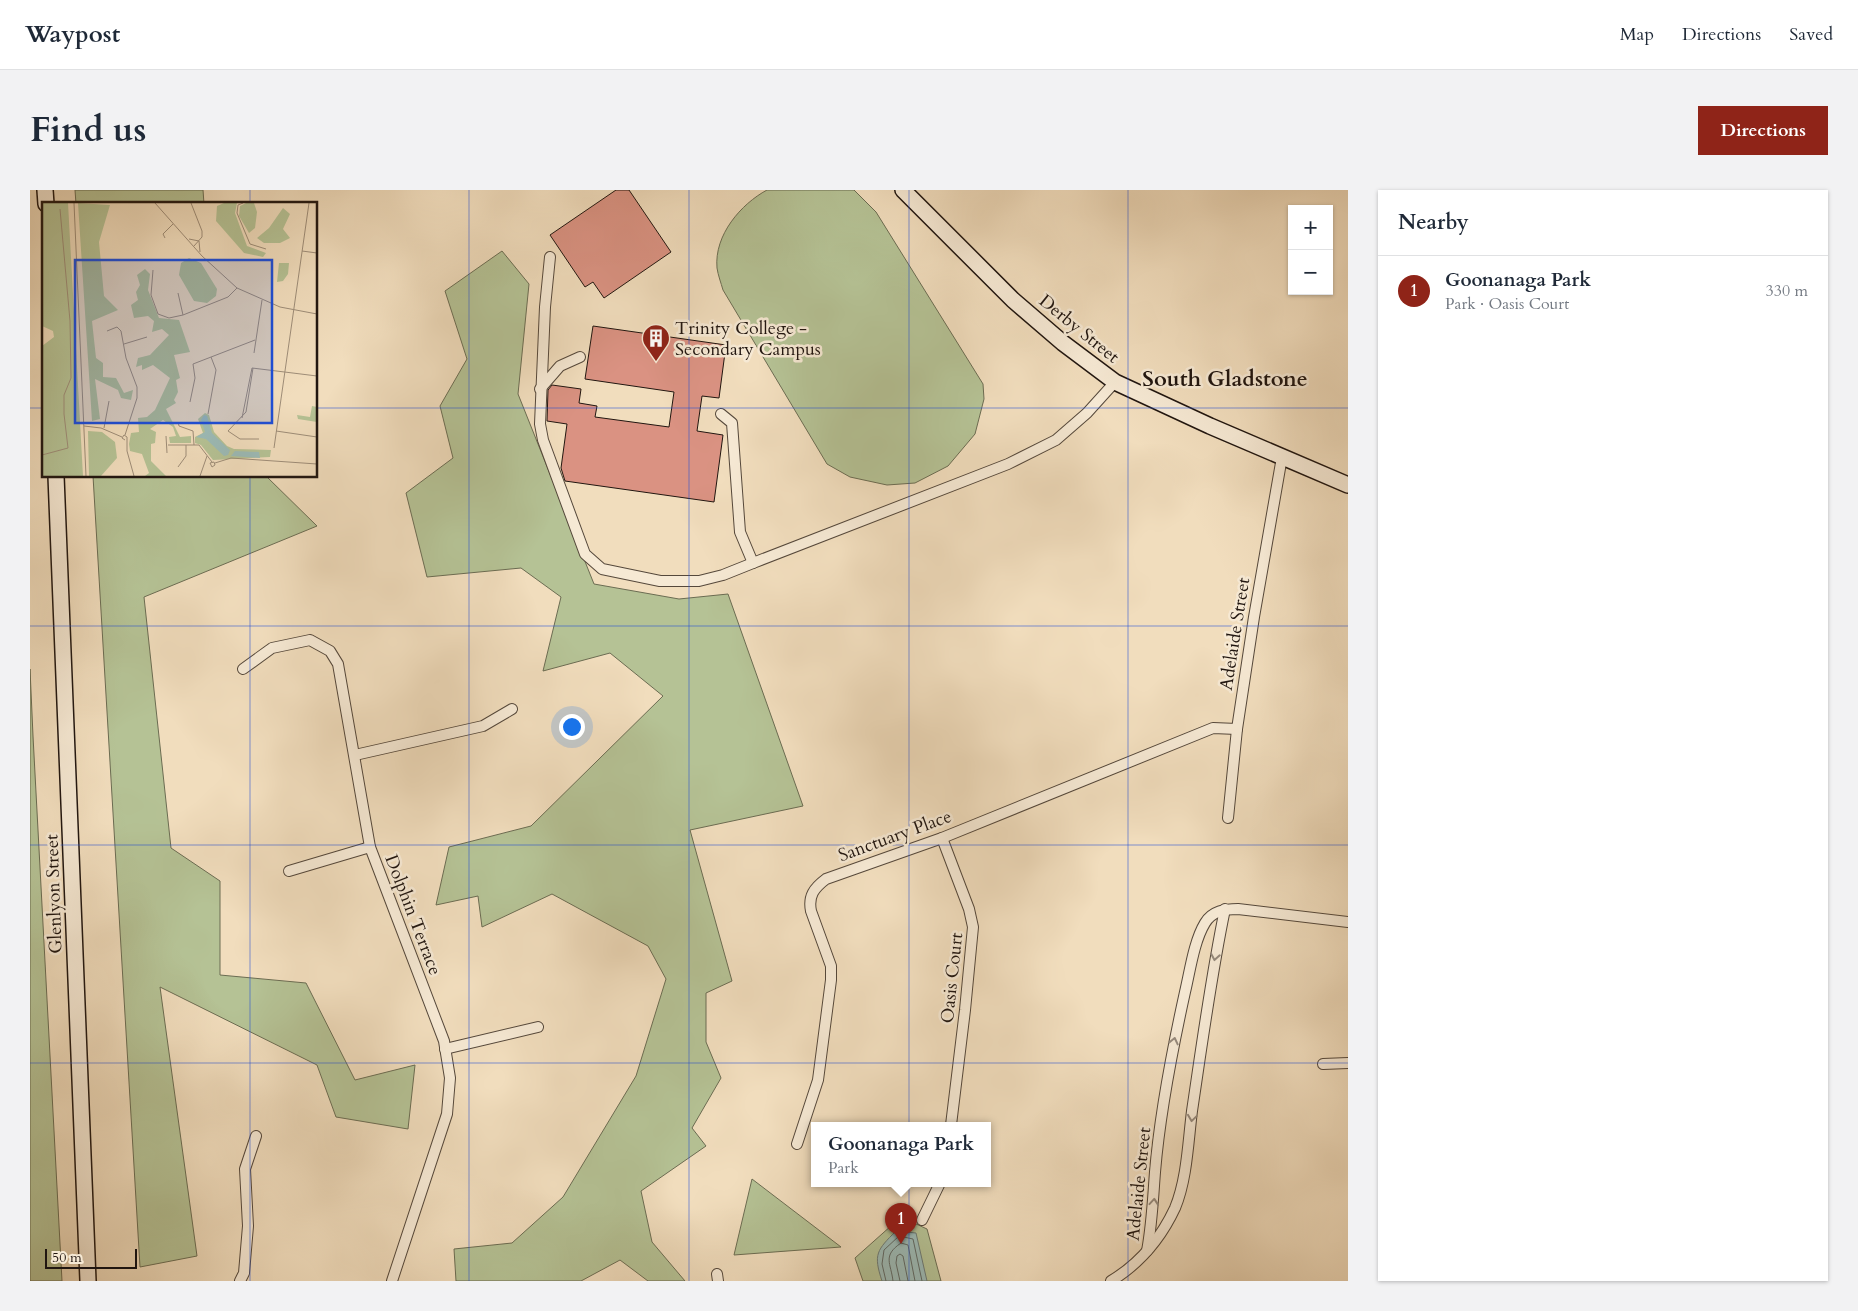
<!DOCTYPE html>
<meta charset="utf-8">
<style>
:root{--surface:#fff;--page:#f2f2f3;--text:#1f2937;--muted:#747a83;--line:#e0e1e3;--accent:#8f2418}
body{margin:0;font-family:Cardo,serif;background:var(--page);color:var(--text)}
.controls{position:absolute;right:15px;top:15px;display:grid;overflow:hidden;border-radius:0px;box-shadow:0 1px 4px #0004}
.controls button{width:45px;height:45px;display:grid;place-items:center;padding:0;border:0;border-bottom:1px solid var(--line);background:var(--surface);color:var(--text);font:25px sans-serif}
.scale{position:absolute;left:15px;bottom:12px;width:92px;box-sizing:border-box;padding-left:5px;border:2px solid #211610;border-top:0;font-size:14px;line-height:18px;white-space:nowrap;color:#211610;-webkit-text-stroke:4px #f6e9d4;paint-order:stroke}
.you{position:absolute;left:541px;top:536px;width:18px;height:18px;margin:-12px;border:4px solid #fff;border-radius:50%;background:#1a73e8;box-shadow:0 0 0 8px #1a73e833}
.badge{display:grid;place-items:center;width:32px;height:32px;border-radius:50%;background:var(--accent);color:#fff;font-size:16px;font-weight:700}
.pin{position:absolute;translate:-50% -41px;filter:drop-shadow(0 1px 2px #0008)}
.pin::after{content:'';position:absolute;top:26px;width:18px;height:15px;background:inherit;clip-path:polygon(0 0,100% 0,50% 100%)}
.popup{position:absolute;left:781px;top:932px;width:180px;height:65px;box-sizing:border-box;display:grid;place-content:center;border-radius:0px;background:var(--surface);filter:drop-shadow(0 1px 4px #0005);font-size:16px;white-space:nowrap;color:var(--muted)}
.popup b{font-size:19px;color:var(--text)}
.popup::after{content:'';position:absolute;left:50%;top:100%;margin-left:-10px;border:10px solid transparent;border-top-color:var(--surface)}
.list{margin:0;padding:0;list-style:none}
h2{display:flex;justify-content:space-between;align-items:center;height:65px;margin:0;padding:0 20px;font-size:21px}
h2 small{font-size:16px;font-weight:400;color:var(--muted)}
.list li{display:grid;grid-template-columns:32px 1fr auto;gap:15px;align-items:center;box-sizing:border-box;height:70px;padding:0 20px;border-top:1px solid var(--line)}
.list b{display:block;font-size:19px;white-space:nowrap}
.list p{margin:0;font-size:16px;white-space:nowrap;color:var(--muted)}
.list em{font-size:16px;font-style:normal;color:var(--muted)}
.map{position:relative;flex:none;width:1318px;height:1091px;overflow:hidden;border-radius:0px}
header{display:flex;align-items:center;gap:30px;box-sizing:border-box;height:70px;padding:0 25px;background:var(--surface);border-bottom:1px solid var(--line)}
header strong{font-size:24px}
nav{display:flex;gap:28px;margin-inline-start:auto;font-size:18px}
.intro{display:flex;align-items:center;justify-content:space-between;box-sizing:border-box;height:120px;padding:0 30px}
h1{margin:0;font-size:35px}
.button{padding:12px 22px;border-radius:0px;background:var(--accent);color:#fff;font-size:18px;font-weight:700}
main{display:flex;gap:30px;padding:0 30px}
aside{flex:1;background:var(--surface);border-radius:0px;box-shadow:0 1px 4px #0004}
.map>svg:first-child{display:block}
.green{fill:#b5c295;stroke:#6b6c52}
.water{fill:#9cbbb7;stroke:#6b7974}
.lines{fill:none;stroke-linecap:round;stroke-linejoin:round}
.shore{stroke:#5e6864;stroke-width:1}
.building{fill:#da9282;stroke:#211610}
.minor-casing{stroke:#55483b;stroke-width:12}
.secondary-casing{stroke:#211610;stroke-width:18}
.minor{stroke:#f6e9d4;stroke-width:10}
.secondary{stroke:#f6e9d4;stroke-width:15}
.oneway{stroke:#968a7c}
.grid{fill:none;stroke:#1d4ed8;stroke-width:1;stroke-opacity:0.55}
.labels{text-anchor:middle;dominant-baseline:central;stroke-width:5;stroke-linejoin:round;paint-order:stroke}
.poi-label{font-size:18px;fill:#211610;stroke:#f6e9d4;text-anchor:start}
.street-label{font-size:18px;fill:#211610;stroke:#f6e9d4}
.district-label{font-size:22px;font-weight:bold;fill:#211610;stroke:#f6e9d4}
.inset-road{fill:none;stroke:#9e8d78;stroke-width:1}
.view{fill:#1d4ed8;fill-opacity:0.15;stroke:#1d4ed8;stroke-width:2.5}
.inset-edge{fill:none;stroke:#211610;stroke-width:2.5}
</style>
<header>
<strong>Waypost</strong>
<nav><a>Map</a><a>Directions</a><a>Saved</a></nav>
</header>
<div class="intro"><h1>Find us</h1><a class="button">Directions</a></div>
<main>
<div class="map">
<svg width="1318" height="1091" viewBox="0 0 1318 1091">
<rect width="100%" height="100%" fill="#f1ddbd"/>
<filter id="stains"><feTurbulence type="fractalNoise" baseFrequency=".004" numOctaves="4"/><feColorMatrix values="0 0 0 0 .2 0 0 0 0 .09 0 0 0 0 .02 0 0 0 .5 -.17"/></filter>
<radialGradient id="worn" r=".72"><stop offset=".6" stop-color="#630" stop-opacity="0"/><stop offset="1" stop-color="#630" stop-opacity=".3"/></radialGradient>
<g class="green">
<path d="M45,0H173L174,14H46Z"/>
<path d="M737,0H824L846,22L953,194L954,209L945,244L918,276L885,293L857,295L820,287L797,274L693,100C691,93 688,85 687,78C684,45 711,14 737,0Z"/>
<path d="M472,61L499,94L488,204L564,394L649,409L698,404L773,616L660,640L702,791L676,803V852L691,888L662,938L676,956L611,1001L622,1052L655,1091H618L590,1070L551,1091H426L424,1059L482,1053L533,1007L606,886L636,789L618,756L522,704L452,737L448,706L406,715L419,657L501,636L633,506L580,463L513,481L531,407L491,378L397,387L376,303L423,268L410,216L437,169L415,101Z"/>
<path d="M63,286H236L287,336L114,407L141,658L190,691V785L276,793L325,890L385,875L378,939L306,927L287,875L130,797L167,1066L110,1077Z"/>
<path d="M0,479L3,546L32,1091H0Z"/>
<path d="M722,989L811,1057L704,1065Z"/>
<path d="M871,1027L897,1039L911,1091H833L825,1068Z"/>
</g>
<path class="water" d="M866,1041L886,1043L897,1091H852C843,1064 847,1060 866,1041Z"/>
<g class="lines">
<g class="shore">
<path d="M856,1091L852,1074L854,1060L869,1046L883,1049L892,1091"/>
<path d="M863,1091C861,1073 852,1066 871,1053L878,1055L885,1091"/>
<path d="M870,1091L866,1073L867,1066L870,1064L873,1066L878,1091"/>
</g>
</g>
<g class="building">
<path d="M586,0H599L641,62L574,108L563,92L555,97L520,45Z"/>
<path d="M563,136L696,155L689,208L672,206L667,241L693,245L684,312L535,291L531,278L537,234L517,231L518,200L522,195L551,199L549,213L567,216L565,227L639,237L644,202L555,189Z"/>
</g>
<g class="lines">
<g class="minor-casing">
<g id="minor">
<path d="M520,67L515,117L510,234L513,250L555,364L572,379L630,391H669L693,385L723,373"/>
<path d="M510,199L530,176L550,167"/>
<path d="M691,224L702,233L710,342L723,373L978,274L1026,250L1057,223L1085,192"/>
<path d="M213,479L242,458L280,450L300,461L308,474L340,657L414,851L420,888L417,924L362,1091"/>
<path d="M325,565L453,536L482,519"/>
<path d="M1198,628L1207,539L1224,427L1252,267"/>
<path d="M912,648L939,719L943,737L935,820L921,935"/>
<path d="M259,681L340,657"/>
<path d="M415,859L508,837"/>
<path d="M1293,874L1318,873"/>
<path d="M767,954L788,890L801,790V776L781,721C778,706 784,698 796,689L912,648L1183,538L1207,539"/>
<path d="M892,1030L910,993"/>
<path d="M1117,1061C1122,1034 1123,1008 1125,982C1130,921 1142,861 1155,802C1160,781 1164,751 1175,733C1182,721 1195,719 1208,719L1318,732"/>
<path d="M687,1084L688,1091"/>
<path d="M210,1091L214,1083L218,1036L215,979L226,946"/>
<path d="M1081,1091C1109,1074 1131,1048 1145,1018C1157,989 1158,953 1162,921C1172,854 1181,786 1195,719"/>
</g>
</g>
<g class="secondary-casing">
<g id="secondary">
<path d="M15,0L16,14"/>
<path d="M873,0L983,110L1033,153L1085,192L1180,236L1318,295"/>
<path d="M26,286L58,1091"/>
</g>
</g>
<use href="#minor" class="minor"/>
<use href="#secondary" class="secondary"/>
</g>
<defs><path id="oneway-chevron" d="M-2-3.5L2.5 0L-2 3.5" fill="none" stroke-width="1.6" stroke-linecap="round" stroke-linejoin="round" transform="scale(1.25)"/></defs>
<g class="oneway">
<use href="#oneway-chevron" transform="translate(1185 767) rotate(100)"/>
<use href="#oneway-chevron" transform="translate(1144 851) rotate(-77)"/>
<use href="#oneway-chevron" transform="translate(1162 928) rotate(98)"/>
<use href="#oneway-chevron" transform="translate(1124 1012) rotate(-85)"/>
</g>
<path class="grid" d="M220,0V14M439,0V1091M659,0V1091M879,0V1091M1098,0V1091M0,218H14M286,218H1318M220,286V1091M0,436H1318M0,655H1318M0,873H1318"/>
<defs>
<g id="building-pin" transform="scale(1.4375)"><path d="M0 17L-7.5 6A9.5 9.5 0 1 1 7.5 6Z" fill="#8f2418" stroke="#f6e9d4"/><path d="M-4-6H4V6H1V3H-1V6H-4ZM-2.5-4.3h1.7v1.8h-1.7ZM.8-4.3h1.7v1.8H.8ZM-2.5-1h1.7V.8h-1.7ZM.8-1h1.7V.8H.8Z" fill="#fff"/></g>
</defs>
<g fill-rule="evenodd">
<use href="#building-pin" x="626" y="148"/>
</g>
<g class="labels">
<g class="poi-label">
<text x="645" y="138">Trinity College -<tspan x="645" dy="21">Secondary Campus</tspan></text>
</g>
<g class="street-label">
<text transform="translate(1049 139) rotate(39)">Derby Street</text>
<text transform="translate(1205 444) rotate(-81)">Adelaide Street</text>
<text transform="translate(865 646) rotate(-20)">Sanctuary Place</text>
<text transform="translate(24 704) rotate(-92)">Glenlyon Street</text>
<text transform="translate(383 725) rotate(69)">Dolphin Terrace</text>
<text transform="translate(922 788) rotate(-84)">Oasis Court</text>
<text transform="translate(1109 994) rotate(-84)">Adelaide Street</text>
</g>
<g class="district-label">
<text x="1195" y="189">South Gladstone</text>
</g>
</g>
<g transform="translate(12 12)">
<rect width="275" height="275" fill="#f1ddbd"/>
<path d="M0,1H26L41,274H0V144L12,135L11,129L0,124ZM36,1L68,3L57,40L62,94L76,108L50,119L54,156L61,161V175L74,176L82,191L91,188L89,198L79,196L76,188L53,177L58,217L50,219ZM182,1H195L193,11L205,44L224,51L221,55L202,51L174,19L175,4ZM204,1H212L215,10L213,26L207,31L197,14L198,4ZM241,6L248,12L241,27L248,36L238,41H222L215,36L227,26ZM147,56L159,61L175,87L174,94L165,101L152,99L137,73L139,61ZM237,61H247L246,72L241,79L235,80ZM103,67L108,72L106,88L117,116L137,118L148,150L132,153L138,176L134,178L136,190L132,198L134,201L124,207L138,235L149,234V241H128L127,235L134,234L131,225L121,218L108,227L114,230L113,241L109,242V259L124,274H103L107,271L100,252L88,249L87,242L89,231L97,230L96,216L105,215L113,208L128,176L111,163L100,168V163L94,165L96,156L108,153L127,133L120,127L110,130L112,119L106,114L92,116L89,103L96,98L94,90L98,83L95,73ZM270,204L275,205V220L256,217L255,213L268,215ZM163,211L167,213L172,230L185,244L192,247L229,248L228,255L171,258L159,243L153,241V235L161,231L156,217ZM46,229L60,230L73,240L75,256L59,274H47Z" fill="#b5c295"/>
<path d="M162,213L165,214L170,231L188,248L186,253L182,254L164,237L154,235L163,230L159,218ZM193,249L217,250L218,256L189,254Z" fill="#9cbbb7"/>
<path class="inset-road" d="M32,1L44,274M113,1L160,54L195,86L238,105L275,112M149,1L160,29V35L152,44M201,1L196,3L195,11L208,42L224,47M123,36L121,32L131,22M147,37L157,39L158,50M260,49L275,51M111,68L109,93L116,112L127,116L141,113M136,91L141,113L186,95L195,86M65,129L75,125L79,129L84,156L95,185V196L83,233M82,142L105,135M212,151L220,98M211,166L204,210L186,229L198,237H217M148,200L153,176L151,162L213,138M166,212L174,168L169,155M200,216L210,166L275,174M136,220L137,224L151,229L152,243M42,224L59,226L80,235M62,226L67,199M234,229L275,235M124,234L125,251M83,238L80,236L82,233L85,235V249L92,274M126,243H157L170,260M232,246L267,1M0,253L26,246L22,212V193L29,176L28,119L18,7M172,260L173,263L170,265L168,261ZM173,261L189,256L275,262M136,265L144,254V243M158,274L165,254"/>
<path class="view" d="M33,58H230V221H33Z"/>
<rect width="275" height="275" class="inset-edge"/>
</g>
<rect width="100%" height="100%" filter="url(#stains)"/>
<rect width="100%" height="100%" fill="url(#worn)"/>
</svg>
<div class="controls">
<button>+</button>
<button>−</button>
</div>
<div class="scale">50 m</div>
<div class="you"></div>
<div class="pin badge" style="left:871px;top:1054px">1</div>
<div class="popup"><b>Goonanaga Park</b>Park</div>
</div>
<aside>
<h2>Nearby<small></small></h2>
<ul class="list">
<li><span class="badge">1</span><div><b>Goonanaga Park</b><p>Park · Oasis Court</p></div><em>330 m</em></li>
</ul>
</aside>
</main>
